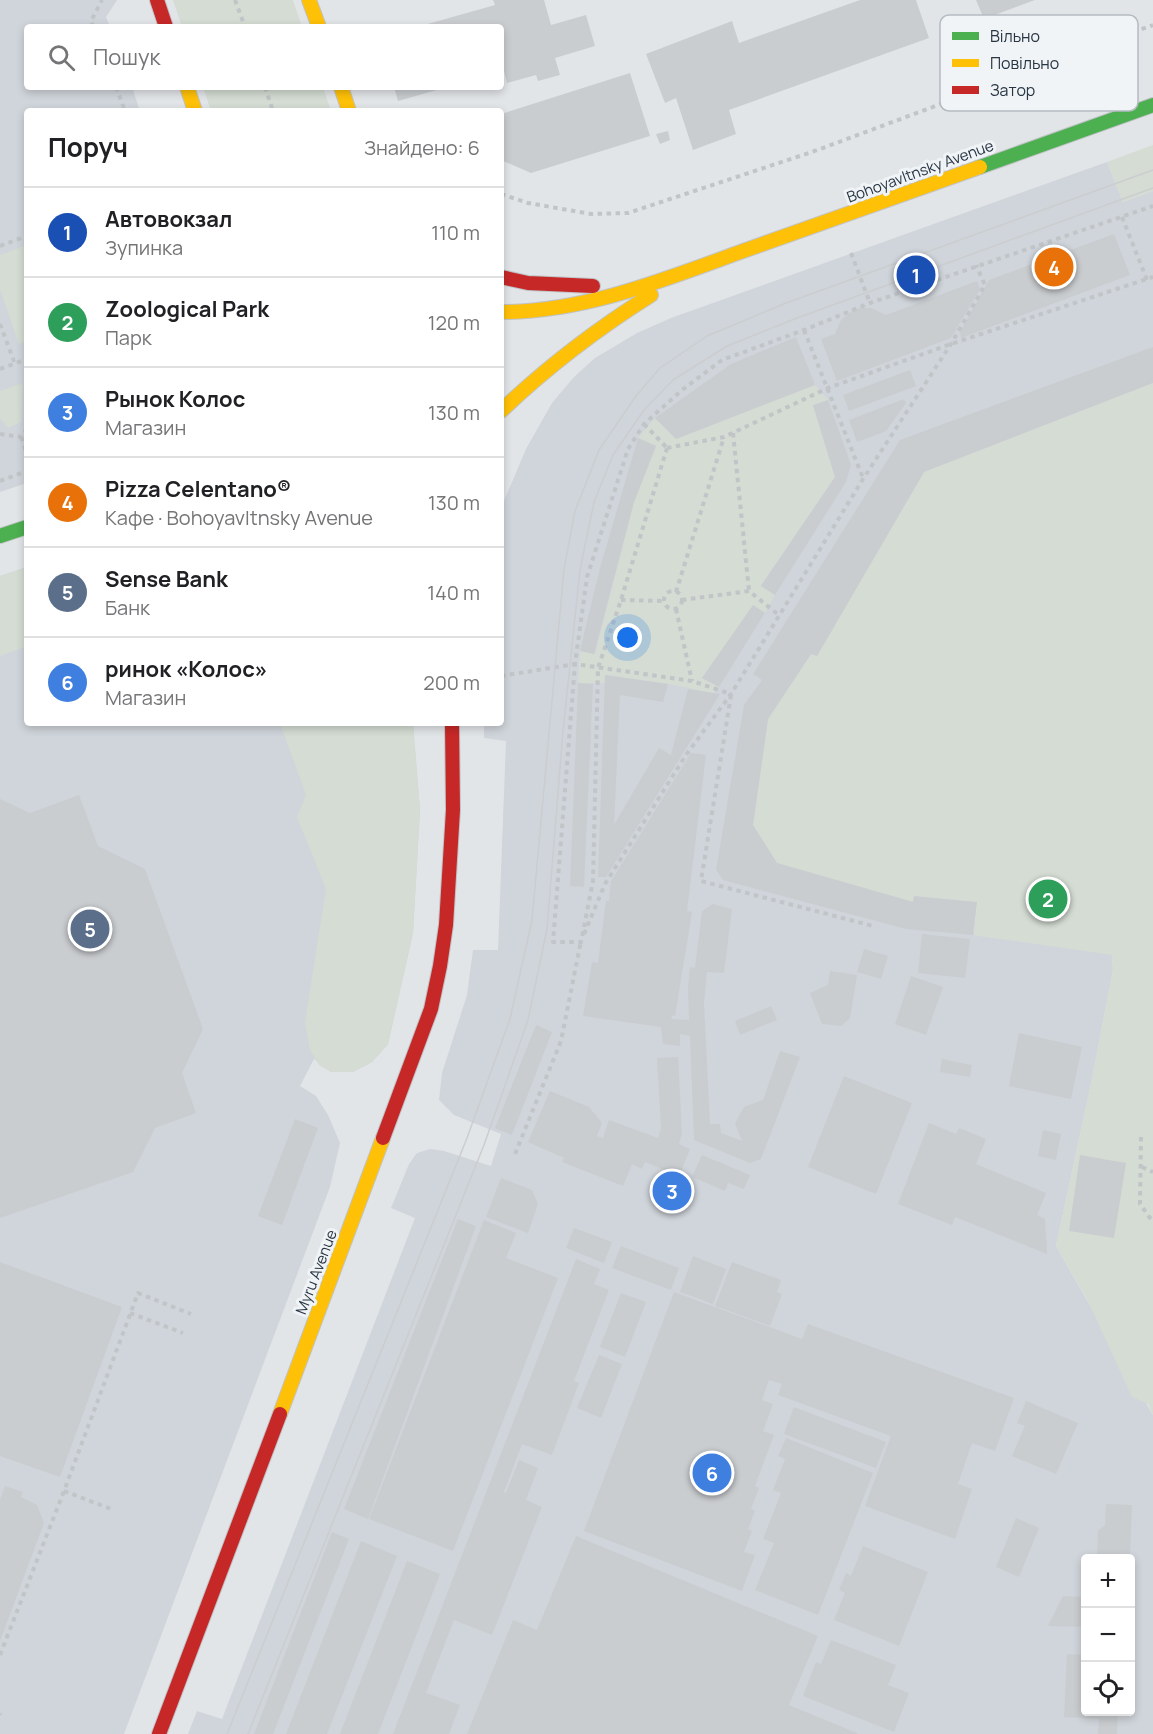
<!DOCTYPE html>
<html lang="uk">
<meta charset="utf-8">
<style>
:root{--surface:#fff;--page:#f2f2f2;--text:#202124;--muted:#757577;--line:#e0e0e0;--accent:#d93025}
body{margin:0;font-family:Manrope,sans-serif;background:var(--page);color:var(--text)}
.controls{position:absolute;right:18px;bottom:18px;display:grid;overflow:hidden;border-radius:6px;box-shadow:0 3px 9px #0003}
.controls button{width:54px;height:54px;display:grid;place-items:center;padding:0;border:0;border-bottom:2px solid var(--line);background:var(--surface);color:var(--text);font:30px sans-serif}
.you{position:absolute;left:628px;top:638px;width:21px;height:21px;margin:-15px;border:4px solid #fff;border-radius:50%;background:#1a73e8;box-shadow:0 0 0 9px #1a73e833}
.badge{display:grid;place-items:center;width:39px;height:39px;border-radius:50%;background:var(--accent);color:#fff;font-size:20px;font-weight:700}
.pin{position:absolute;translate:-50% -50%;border:3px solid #fff;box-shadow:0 2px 6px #0006}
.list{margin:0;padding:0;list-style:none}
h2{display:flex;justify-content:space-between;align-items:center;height:78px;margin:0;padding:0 24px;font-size:26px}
h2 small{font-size:20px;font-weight:400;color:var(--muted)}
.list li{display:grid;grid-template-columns:39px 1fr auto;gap:18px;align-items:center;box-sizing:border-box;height:90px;padding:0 24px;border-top:2px solid var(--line)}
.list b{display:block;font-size:22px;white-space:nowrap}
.list p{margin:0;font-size:20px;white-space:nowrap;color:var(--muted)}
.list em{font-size:20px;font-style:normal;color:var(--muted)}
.icon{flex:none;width:33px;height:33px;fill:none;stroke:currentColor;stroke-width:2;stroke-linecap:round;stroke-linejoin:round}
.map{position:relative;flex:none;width:1153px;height:1734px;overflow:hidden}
.search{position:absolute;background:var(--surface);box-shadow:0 3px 9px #0003;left:24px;top:24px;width:480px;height:66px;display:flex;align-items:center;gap:15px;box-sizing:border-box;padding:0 21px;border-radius:6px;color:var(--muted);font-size:22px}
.panel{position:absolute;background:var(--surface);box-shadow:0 3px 9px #0003;left:24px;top:108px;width:480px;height:618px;border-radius:6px}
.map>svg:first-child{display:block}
.built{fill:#d0d5db;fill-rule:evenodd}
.green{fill:#d4dcd3}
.building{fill:#cacdd0}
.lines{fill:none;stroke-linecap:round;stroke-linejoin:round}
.fast-casing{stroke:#c0c3c6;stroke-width:16}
.slow-casing{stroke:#c0c3c6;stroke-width:16}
.jam-casing{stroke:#c0c3c6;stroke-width:16}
.path{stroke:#c1c5c8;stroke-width:4;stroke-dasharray:4.5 4.5;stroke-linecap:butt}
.fast{stroke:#4caf50;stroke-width:14}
.slow{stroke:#ffc107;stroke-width:14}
.jam{stroke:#c62828;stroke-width:14}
.tram{stroke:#cbcdcf;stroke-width:1.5}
.labels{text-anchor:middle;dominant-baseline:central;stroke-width:6;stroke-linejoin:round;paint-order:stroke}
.street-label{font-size:15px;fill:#283542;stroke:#f0f4f7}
.key{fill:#f0f4f7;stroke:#b4bbc1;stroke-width:1.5}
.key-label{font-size:16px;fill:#283542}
</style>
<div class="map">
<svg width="1153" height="1734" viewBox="0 0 1153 1734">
<rect width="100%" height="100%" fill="#e2e5e8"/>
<g class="built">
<path d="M0,0H117L106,17L110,27H27V87H132L140,111H27V483L0,492Z"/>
<path d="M1107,162L1123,202L1153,191V383L924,472L913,901L914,896L977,902L974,935L1112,954L1113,970L1091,1084L1056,1246L1153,1415V1734H188L197,1711L222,1719L415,1218L391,1208L409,1164L417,1153L430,1149L444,1151L491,1166L501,1134L454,1115L439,1100L442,1073L467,995L473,950H498L506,741L484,738V723H501V516L504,501L526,449L552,403L574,377L595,358L637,333L671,318ZM1086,1558H1130V1712H1086Z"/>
<path d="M27,567V723H413L416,761L420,810L413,933L388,1044L372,1062L353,1072H331L314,1059L300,1086L316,1096L328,1115L340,1143L330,1187L124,1734H0V576Z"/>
</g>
<g class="green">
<path d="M173,0H293L302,27H182Z"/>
<path d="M203,87H323L331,111H211Z"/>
<path d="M1153,145V191L1123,202L1107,162Z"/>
<path d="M27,245V341L19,344L0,290V255Z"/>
<path d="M23,383L21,422L8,428L0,419V391Z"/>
<path d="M1153,383V1415L1148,1404L1132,1397L1087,1299L1056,1246L1091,1084L1113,970L1112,955L974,935L977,902L914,896L913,902L777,863L753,825L768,719L811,654L817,656L924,472Z"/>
<path d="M815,385L828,400L813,406L835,477L761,585L775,595L765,613L753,606L702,678L719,687L713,693L668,684L606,675L605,683H578L580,651L595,654L634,502L656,446L638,438L655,418L676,439Z"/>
<path d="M27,567V646L0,656V576Z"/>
<path d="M280,723H413L420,810L413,933L388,1044L372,1062L353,1072H331L319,1065L310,1050L305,1022L326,889L297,817L306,795Z"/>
</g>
<g class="building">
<path d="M493,0H544L551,25L586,15L595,46L555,58L560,75L538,81L536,75L507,83L504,71L501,72V27H417L495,5Z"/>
<path d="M860,0H916L929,38L729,110L736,134L693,150L676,98L665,103L646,54L732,21L739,43Z"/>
<path d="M976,0H1035L984,19Z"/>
<path d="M630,73L650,136L531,173L501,160V114Z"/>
<path d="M394,87H444V88L398,101Z"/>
<path d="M668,131L670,140L660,144L656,134Z"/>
<path d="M1114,234L1130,275L961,338L960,332L989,280Z"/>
<path d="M977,281L980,289L951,338L837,381L821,339L835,334L841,320L849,313L859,308H871L886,315Z"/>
<path d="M796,337L815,385L676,439L655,418L731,364Z"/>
<path d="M1153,347V383L924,472L817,656L811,654L768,719L753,825L777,863L913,902L914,896L977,902L973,935L906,929L723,880L716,870L744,705L762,680L753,674L900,440Z"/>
<path d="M910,370L916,386L849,411L843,395Z"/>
<path d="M904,399L906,403L886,431L857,442L849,420Z"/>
<path d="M828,400L851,465L846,482L775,595L761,586L835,477L813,405Z"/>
<path d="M638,438L656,446L634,502L594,654L580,651L600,568Z"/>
<path d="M753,605L765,613L719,687L702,678Z"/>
<path d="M605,675L668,684L663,702L620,695L614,825L659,748L671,755L688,689L720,694L606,877H598Z"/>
<path d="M578,683L593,684L584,887L570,886Z"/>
<path d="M691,753L706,755L687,911L692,912L675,1016L671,1015L672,1019L689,1020L688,989L690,967L695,968L702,911L713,904L732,909L724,973L707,972L704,1003L710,1124H720L721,1133L742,1141L735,1123L744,1107L763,1100L780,1051L800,1057L761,1159L750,1163L694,1140L690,1036L680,1034V1046L663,1044L661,1027L583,1016L592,962L598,963L606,901H609L611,881Z"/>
<path d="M79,795L98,846L145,869L203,1029L182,1073L196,1113L155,1128L133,1172L0,1218V799L30,813Z"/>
<path d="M922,934L970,939L965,978L918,973Z"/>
<path d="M864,949L888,956L881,979L857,972Z"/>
<path d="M830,971L857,975L850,1018L841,1026L822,1024L810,993L828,985Z"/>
<path d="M911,976L943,987L926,1035L895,1024Z"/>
<path d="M771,1006L777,1020L740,1035L735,1021Z"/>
<path d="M536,1025L552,1032L512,1135L495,1128Z"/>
<path d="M1019,1033L1082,1047L1071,1099L1009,1086Z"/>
<path d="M678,1057L682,1133L679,1144L690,1149L679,1176L645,1162L642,1169L632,1164L623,1186L562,1162L564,1158L528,1142L550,1091L589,1107L602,1123L597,1136L603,1138L609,1120L658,1138L661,1128L657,1058Z"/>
<path d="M942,1059L972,1065L970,1077L940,1072Z"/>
<path d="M844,1076L912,1103L876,1194L808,1167Z"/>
<path d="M295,1119L318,1128L282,1225L258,1216Z"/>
<path d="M929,1123L956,1134L959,1128L986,1139L976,1164L1046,1193L1037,1215L1045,1219L1047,1254L955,1217L952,1225L898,1204Z"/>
<path d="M1043,1130L1061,1134L1056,1160L1038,1156Z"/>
<path d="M702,1155L750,1175L744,1189L728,1183L725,1191L692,1177Z"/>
<path d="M1080,1155L1126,1163L1114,1238L1069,1231Z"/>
<path d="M501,1178L532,1190L538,1204L528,1233L486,1217Z"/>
<path d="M458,1219L476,1226L368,1519L344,1509Z"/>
<path d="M484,1220L516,1233L506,1258L558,1278L453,1551L369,1519Z"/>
<path d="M574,1228L612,1242L604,1263L566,1248Z"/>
<path d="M621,1246L679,1268L671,1290L612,1268Z"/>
<path d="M693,1256L726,1269L713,1304L680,1292Z"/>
<path d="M576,1259L600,1269L594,1284L609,1290L574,1381L579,1383L552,1455L522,1444L504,1492L506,1493L519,1460L538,1468L526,1500L542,1507L492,1635L454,1620L426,1693L460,1705L449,1734H393Z"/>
<path d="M0,1262L122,1307L60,1477L0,1456Z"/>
<path d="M732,1262L781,1280L777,1292L782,1294L770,1326L715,1306Z"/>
<path d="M674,1292L802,1339L808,1324L1014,1398L995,1451L972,1443L958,1484L972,1489L955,1539L865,1506L891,1436L778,1395L782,1384L769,1380L762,1400L773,1404L763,1431L774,1435L755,1486L759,1488L751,1509L755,1511L748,1529L752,1531L744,1552L755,1555L742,1591L584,1531Z"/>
<path d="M621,1293L646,1302L625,1357L600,1347Z"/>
<path d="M599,1355L622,1364L601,1418L577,1408Z"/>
<path d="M1026,1401L1078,1423L1056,1474L1012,1456L1025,1426L1017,1423Z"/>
<path d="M794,1407L886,1442L876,1468L784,1434Z"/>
<path d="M786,1438L873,1473L818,1615L755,1590L774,1543L763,1539L781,1493L773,1490L785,1459L778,1456Z"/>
<path d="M5,1486L23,1492L21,1497L37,1505L44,1523L0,1641V1500Z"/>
<path d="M1106,1504L1132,1505L1130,1558H1097L1098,1531L1105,1525Z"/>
<path d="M1016,1518L1039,1528L1019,1577L996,1567Z"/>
<path d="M332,1532L349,1539L273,1734H254Z"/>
<path d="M576,1536L818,1636L789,1705L859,1734H467L513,1620L537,1630Z"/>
<path d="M361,1541L397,1556L327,1734H286Z"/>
<path d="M863,1546L928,1572L899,1646L834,1620L845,1593L839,1590L846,1573L851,1576Z"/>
<path d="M407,1561L440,1574L378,1734H340Z"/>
<path d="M1063,1596L1086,1597V1627L1048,1626Z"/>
<path d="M831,1640L896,1665L888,1685L909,1693L894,1732L803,1696L816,1662L821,1664Z"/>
<path d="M1067,1654L1086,1655V1712H1118L1117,1734H1098L1099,1719L1064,1717Z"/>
</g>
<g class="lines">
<g class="fast-casing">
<g id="fast">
<path d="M980,167L1153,105"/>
<path d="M0,536L27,527"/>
</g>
</g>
<g class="slow-casing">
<g id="slow">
<path d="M309,0L319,27"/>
<path d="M187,87L195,111"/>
<path d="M341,87L349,111"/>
<path d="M501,312C585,312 666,279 743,251C822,223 901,195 980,167"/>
<path d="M501,411C547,367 597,329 651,295"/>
<path d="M280,1414L383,1138"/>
</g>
</g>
<g class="jam-casing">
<g id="jam">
<path d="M157,0L166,27"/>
<path d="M501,277L528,283L593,286"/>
<path d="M383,1138L431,1009L440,966L446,925L453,810L452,723"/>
<path d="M159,1734L280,1414"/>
</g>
</g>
<g class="path">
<path d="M235,0L245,27"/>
<path d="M93,27L91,21L102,0"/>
<path d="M116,87L125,111"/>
<path d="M265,87L273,111"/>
<path d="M501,194L528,203L591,214L628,213L812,152L1153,25"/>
<path d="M1122,217L1147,280"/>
<path d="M0,246L27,236"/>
<path d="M851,253L870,303"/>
<path d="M0,324L15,364"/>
<path d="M804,330L863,478"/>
<path d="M0,369L27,359"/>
<path d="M644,424L667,448"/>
<path d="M733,433L749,591"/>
<path d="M0,434L21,437L27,429"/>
<path d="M21,437L27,454"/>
<path d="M667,448L621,600L598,668L593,881L581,942H553L575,664L587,577L628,449L644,424L682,390L722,360L804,330L870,303L1153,206"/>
<path d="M667,448L724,437L828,388L951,344L1153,277"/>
<path d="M0,481L27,471"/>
<circle cx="673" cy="600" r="9"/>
<path d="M676,592L724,437"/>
<path d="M621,600L664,601"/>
<path d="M682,600L749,591L780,616"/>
<path d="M676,609L692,681"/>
<path d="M501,676L575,664L692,681L731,694"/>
<path d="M731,695L701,881L873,926"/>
<path d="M584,934L605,884L686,755L731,694L863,479L951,344L985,285L976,265"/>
<path d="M1141,1137L1140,1204L1153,1222"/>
<path d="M515,1154L561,1041L581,941"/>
<path d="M1142,1167L1153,1172"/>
<path d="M130,1313L183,1333"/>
<path d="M64,1491L111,1509"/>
<path d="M0,1655L64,1491L138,1293L191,1314"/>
<path d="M0,1714L1,1715"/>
</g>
<use href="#fast" class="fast"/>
<use href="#slow" class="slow"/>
<use href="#jam" class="jam"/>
<g class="tram">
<path d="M227,1734L467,1138L510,1019L532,920L564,569L575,511L599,450L636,396L660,368L707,336L786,303L1153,170"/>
<path d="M248,1734L484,1145L528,1020L547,929L563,731L580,570L594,502L613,455L644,410L673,380L727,346L797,318L1153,188"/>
</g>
</g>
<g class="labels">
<g class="street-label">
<text transform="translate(920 171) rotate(-20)">Bohoyavltnsky Avenue</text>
<text transform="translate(316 1272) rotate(-69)">Myru Avenue</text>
</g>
</g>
<rect x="940" y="15" width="198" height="96" rx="9" class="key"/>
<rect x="952" y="32" width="27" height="8" fill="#4caf50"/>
<rect x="952" y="59" width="27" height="8" fill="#ffc107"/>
<rect x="952" y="86" width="27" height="8" fill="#c62828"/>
<g class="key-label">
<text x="990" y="42">Вільно</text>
<text x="990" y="69">Повільно</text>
<text x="990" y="96">Затор</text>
</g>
</svg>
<div class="controls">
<button>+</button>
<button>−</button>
<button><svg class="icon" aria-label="locate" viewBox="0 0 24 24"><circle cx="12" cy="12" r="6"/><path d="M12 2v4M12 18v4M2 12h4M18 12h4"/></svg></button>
</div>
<div class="you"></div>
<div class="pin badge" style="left:916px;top:275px;background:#1a4fb4">1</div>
<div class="pin badge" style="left:1048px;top:899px;background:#2e9e5b">2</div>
<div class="pin badge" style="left:672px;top:1191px;background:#3f7fe0">3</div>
<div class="pin badge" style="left:1054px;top:267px;background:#e8710a">4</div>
<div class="pin badge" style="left:90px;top:929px;background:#5c6f8a">5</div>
<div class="pin badge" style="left:712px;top:1473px;background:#3f7fe0">6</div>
<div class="search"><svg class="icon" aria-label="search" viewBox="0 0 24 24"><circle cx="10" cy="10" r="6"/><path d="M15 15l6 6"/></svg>Пошук</div>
<section class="panel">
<h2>Поруч<small>Знайдено: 6</small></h2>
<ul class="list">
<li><span class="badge" style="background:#1a4fb4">1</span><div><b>Автовокзал</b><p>Зупинка</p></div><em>110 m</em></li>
<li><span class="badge" style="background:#2e9e5b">2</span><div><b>Zoological Park</b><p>Парк</p></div><em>120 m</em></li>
<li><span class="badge" style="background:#3f7fe0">3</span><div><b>Рынок Колос</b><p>Магазин</p></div><em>130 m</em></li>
<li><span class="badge" style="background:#e8710a">4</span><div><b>Pizza Celentano®</b><p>Кафе · Bohoyavltnsky Avenue</p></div><em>130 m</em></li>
<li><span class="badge" style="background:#5c6f8a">5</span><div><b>Sense Bank</b><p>Банк</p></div><em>140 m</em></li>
<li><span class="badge" style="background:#3f7fe0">6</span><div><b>ринок «Колос»</b><p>Магазин</p></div><em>200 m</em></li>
</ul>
</section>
</div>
